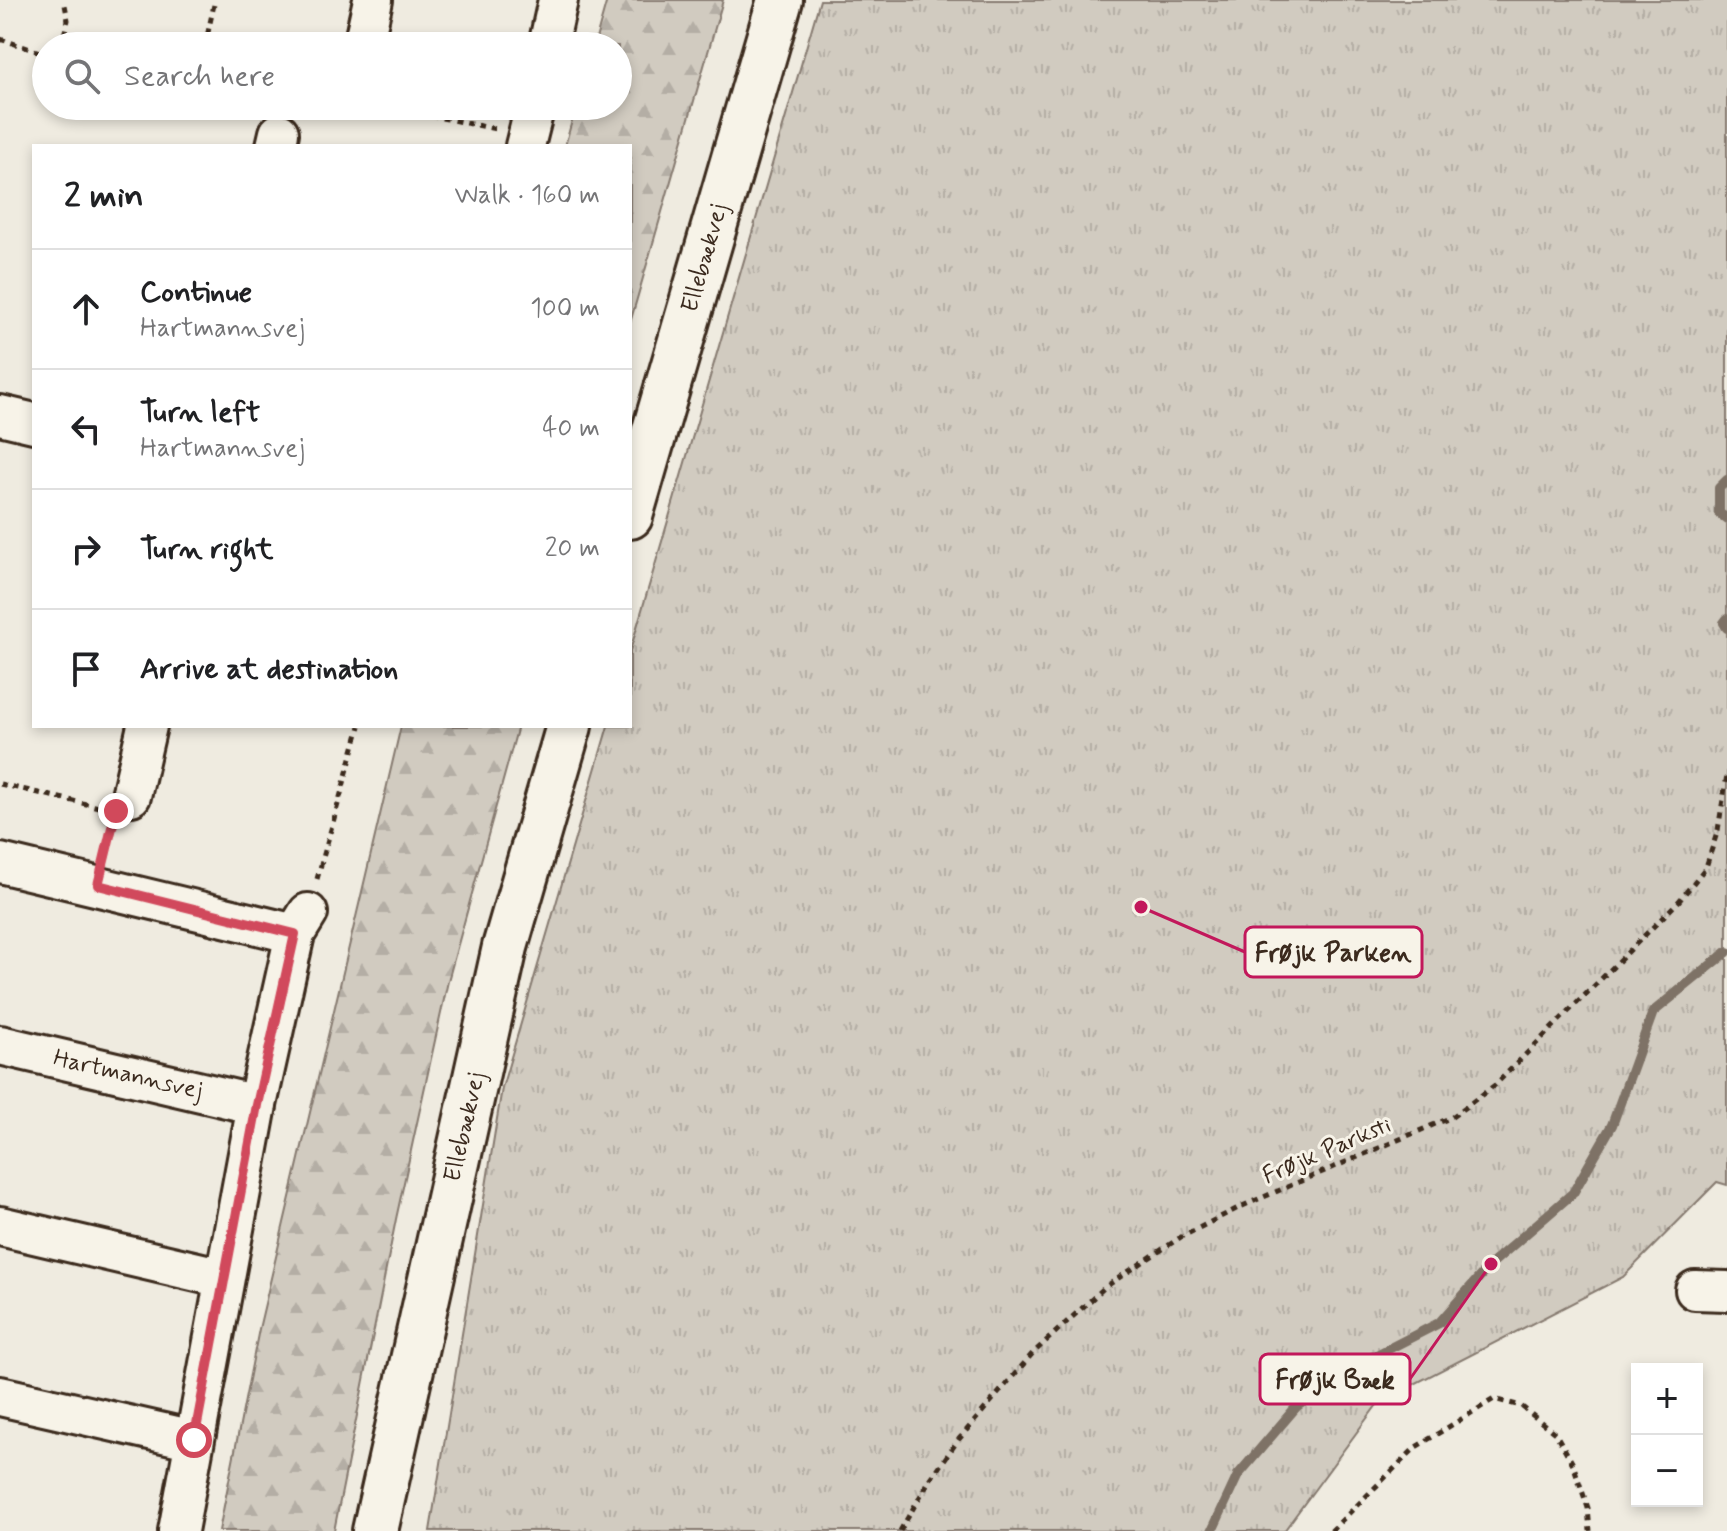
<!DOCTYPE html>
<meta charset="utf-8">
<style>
:root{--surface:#fff;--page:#f6f6f6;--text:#202124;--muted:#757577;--line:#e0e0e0}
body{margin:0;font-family:Mynerve,sans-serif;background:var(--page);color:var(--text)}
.controls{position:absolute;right:24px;bottom:24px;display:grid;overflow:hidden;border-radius:0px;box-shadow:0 4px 12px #0003}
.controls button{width:72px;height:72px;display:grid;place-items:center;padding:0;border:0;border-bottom:2px solid var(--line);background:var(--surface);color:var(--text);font:40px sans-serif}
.stop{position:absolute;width:24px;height:24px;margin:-18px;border:6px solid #d1495b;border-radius:50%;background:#fff}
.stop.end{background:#d1495b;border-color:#fff;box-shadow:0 2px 8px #0008}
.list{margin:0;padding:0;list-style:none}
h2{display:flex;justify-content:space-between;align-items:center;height:104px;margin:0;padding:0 32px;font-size:34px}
h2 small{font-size:26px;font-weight:400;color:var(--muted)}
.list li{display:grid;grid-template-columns:52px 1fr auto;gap:24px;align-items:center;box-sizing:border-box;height:120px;padding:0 32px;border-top:2px solid var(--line)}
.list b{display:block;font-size:30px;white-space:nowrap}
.list p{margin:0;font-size:26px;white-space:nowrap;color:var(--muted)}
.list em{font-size:26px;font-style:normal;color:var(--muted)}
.icon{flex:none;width:44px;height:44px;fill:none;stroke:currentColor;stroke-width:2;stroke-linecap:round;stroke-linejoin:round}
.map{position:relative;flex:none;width:1727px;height:1531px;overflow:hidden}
.search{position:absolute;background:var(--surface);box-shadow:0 4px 12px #0003;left:32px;top:32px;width:600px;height:88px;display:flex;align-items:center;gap:20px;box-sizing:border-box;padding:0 28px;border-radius:44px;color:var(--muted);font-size:30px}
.panel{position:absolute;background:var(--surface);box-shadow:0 4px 12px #0003;left:32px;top:144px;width:600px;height:584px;border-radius:0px}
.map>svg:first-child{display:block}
.forest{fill:url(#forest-firs);stroke:#867a6f;stroke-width:2}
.park{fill:url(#park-tufts);stroke:#867a6f;stroke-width:2}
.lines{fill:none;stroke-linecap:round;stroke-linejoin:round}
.stream{stroke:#7e7266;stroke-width:10}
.minor-casing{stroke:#3b2a1e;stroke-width:44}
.tertiary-casing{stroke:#3b2a1e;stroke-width:50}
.path{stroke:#3b2a1e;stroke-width:5;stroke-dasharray:6 6;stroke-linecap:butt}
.minor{stroke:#f7f3e8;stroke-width:38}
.tertiary{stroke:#f7f3e8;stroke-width:44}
.route{stroke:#d1495b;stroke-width:10}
.labels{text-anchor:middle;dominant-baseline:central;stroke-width:6;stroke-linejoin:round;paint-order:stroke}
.street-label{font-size:24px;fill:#3b2a1e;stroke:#f7f3e8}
.leader{fill:none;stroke:#c2185b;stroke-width:3}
.callout-dot{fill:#c2185b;stroke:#f7f3e8;stroke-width:3}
.callout{fill:#f7f3e8;stroke:#c2185b;stroke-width:3}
.callout-label{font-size:26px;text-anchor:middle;font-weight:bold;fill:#3b2a1e}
</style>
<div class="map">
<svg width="1727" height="1531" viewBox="0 0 1727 1531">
<defs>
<pattern id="forest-firs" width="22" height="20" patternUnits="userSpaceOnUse" patternTransform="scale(2)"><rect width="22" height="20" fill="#d1cbc0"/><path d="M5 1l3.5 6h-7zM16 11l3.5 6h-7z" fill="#b4aea5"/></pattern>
<pattern id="park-tufts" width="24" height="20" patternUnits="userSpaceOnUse" patternTransform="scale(2)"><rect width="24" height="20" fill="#d1cbc0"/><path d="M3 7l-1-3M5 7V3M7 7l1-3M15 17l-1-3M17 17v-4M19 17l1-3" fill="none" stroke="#b4aea5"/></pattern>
</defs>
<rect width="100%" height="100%" fill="#efebe0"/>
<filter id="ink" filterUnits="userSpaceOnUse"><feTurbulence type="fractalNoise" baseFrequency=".0125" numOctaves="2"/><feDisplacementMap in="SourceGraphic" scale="16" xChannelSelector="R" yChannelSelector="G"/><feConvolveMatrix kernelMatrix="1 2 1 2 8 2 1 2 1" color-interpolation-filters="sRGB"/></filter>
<g filter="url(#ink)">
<g class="forest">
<path d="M607,0H723L630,323V146H565L576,106H618V46H594Z"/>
<path d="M401,726H518L448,981L396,1219L334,1531H219L259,1329Z"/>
</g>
<path class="park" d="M820,0H1727V1185L1717,1182L1623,1277L1379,1402L1284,1531H430L502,1088L608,726H630V651Z"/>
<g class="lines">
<g class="stream">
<path d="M1727,480L1719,488V513L1727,519"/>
<path d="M1727,619L1724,623L1727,628"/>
<path d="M1212,1531L1238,1475L1297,1406L1367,1360L1439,1323L1491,1264L1573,1193L1612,1125L1653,1012L1727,952"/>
</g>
<g class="minor-casing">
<g id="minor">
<path d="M363,46L373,0"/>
<path d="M548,46L558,0"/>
<path d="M276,146L279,133"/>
<path d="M525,146L535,106"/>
<path d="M0,415L34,423"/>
<path d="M131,796L147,726"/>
<path d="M0,863L295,934"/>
<path d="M0,1045L257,1105"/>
<path d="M0,1226L223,1278"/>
<path d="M1695,1290L1727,1291"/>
<path d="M0,1396L194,1440"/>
<path d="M178,1531L257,1105L295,934L308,913"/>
</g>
</g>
<g class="tertiary-casing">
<g id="tertiary">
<path d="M630,516L780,0"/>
<path d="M375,1531L505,947L569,726"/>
</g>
</g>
<g class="path">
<path d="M0,39L46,54"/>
<path d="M61,46L68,20L64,0"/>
<path d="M205,46L215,0"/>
<path d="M383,106L496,129"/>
<path d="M0,784L99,807"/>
<path d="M106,852L113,823"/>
<path d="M317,879L360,726"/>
<path d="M900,1531L929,1481L959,1439L1033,1353L1105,1287L1181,1237L1240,1207L1452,1117L1495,1085L1679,901L1706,867L1718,830L1727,775"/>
<path d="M1331,1531L1416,1447L1494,1399L1521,1406L1556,1434L1573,1464L1588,1508L1590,1531"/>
</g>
<use href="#minor" class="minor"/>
<use href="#tertiary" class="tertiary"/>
</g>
</g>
<g class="lines" filter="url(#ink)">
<path class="route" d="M116,811L98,885L295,934L257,1105L194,1440"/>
</g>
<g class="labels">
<g class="street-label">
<text transform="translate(705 258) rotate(-74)">Ellebækvej</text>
<text transform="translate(128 1075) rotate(13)">Hartmannsvej</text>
<text transform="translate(465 1127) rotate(-77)">Ellebækvej</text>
<text transform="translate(1327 1151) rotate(-23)">Frøjk Parksti</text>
</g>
</g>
<path class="leader" d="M1141 907L1245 952M1491 1264L1410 1379"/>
<g class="callout-dot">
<circle cx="1141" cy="907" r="8"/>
<circle cx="1491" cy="1264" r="8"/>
</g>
<g class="callout">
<rect x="1245" y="927" width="177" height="50" rx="8"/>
<rect x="1260" y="1354" width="150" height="50" rx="8"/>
</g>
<g class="callout-label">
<text x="1333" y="961">Frøjk Parken</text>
<text x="1335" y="1388">Frøjk Bæk</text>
</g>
</svg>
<div class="controls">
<button>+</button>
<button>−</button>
</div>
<div class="stop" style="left:194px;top:1440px"></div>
<div class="stop end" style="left:116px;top:811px"></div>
<div class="search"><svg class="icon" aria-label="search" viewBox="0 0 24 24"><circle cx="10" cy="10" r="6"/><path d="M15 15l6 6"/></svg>Search here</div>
<section class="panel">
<h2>2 min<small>Walk · 160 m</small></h2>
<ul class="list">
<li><svg class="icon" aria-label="ahead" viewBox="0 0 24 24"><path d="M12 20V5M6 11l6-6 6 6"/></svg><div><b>Continue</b><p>Hartmannsvej</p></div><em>100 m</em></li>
<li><svg class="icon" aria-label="left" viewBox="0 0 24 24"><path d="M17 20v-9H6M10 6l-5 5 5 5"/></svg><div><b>Turn left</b><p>Hartmannsvej</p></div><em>40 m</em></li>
<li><svg class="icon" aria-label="right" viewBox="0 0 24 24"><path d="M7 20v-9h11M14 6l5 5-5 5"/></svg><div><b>Turn right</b></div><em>20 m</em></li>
<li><svg class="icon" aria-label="arrive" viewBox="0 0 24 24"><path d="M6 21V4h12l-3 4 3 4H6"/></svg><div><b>Arrive at destination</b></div></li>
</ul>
</section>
</div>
